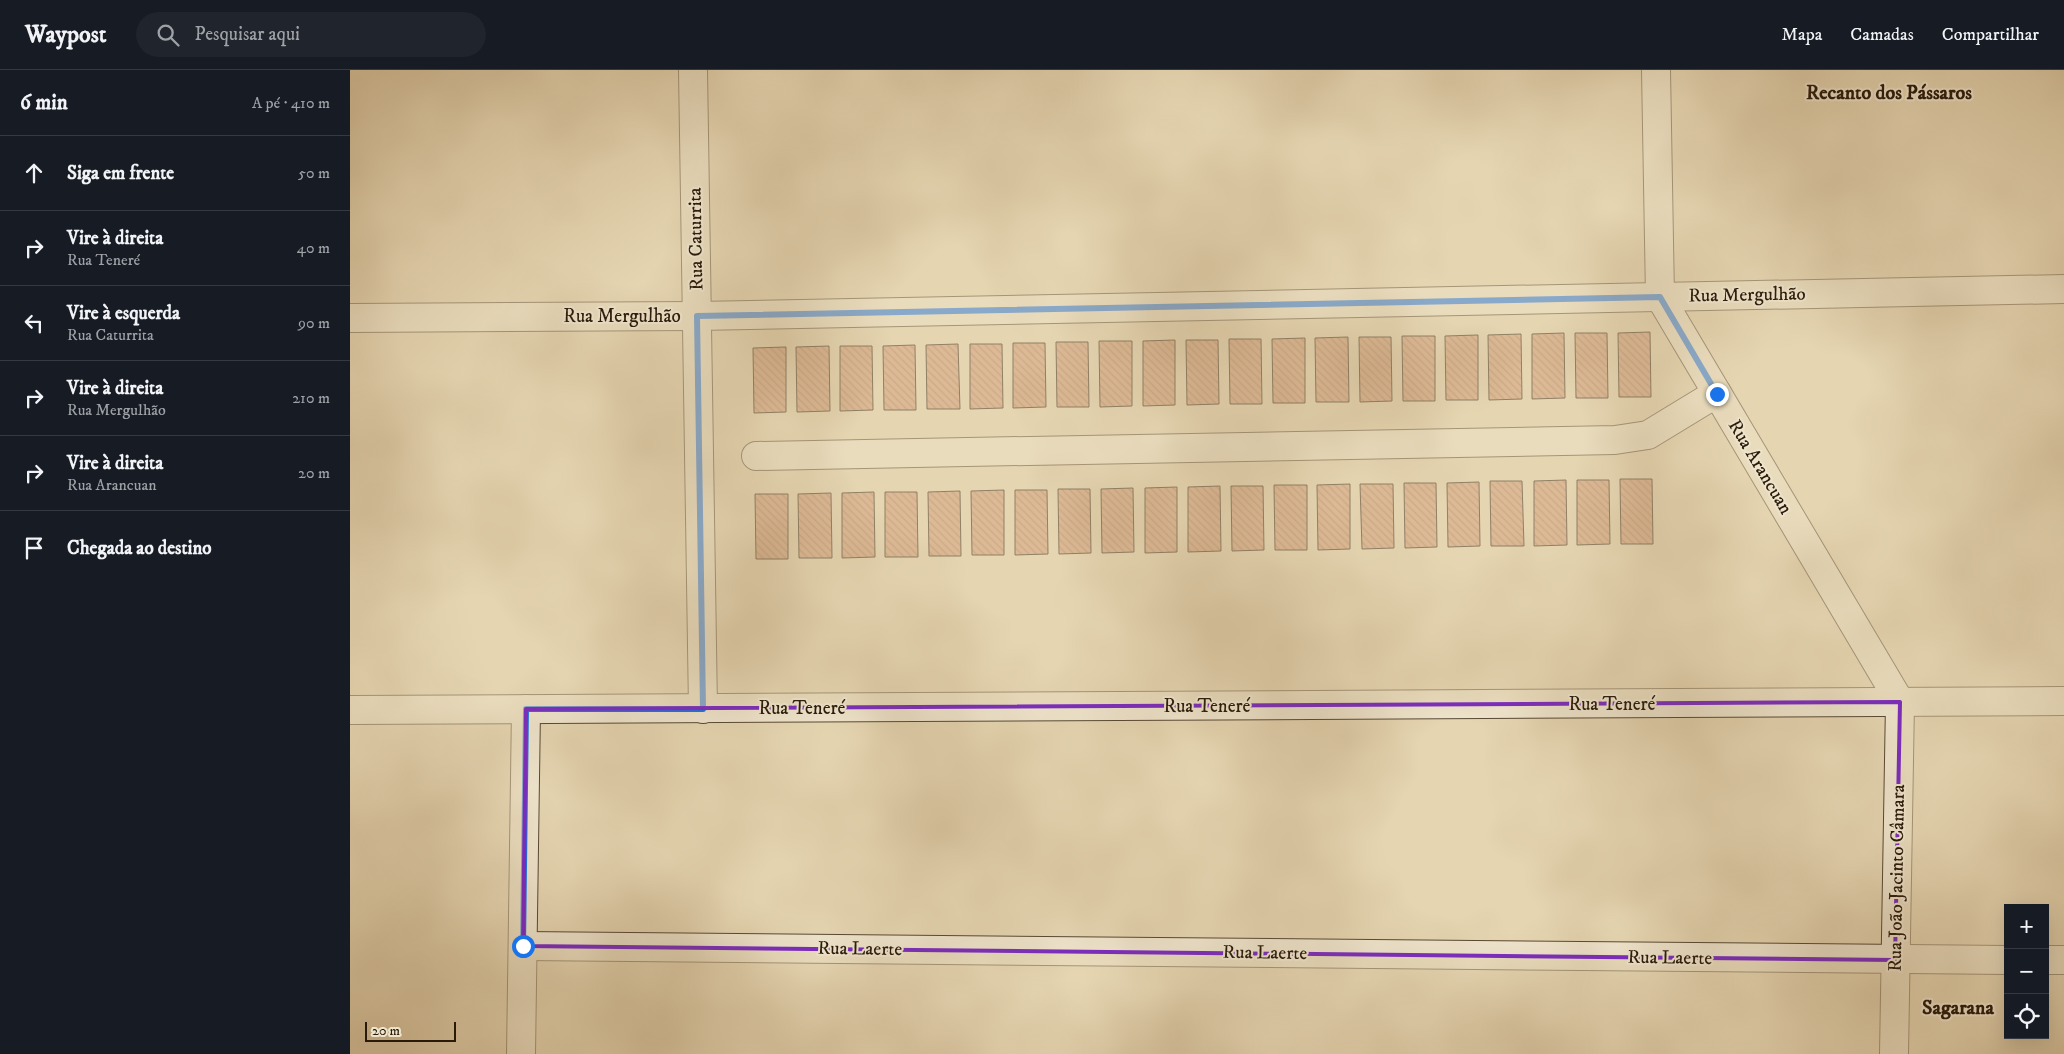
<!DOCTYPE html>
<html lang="pt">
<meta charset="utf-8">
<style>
:root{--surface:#171b24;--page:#20242c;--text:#f1f3f6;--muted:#9ea1a6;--line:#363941}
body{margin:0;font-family:"IM FELL DW Pica",serif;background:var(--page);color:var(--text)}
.controls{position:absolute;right:15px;bottom:15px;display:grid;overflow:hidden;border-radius:0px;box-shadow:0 5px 20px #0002}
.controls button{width:45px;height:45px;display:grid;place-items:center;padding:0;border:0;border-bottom:1px solid var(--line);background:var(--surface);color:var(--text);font:25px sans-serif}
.scale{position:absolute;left:15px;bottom:12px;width:91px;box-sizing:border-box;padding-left:5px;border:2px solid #291a0a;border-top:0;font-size:14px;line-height:18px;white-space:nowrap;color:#291a0a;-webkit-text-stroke:4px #eee4cc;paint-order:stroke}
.stop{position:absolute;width:15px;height:15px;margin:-11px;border:4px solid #1a73e8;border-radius:50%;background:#fff}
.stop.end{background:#1a73e8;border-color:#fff;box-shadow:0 1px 5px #0008}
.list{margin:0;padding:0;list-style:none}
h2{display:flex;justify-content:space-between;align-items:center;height:65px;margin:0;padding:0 20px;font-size:21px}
h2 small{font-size:16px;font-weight:400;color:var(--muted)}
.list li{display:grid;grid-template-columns:32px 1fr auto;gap:15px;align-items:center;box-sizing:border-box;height:75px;padding:0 20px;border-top:1px solid var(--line)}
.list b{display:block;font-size:19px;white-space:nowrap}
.list p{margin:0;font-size:16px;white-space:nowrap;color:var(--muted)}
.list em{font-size:16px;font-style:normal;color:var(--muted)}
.icon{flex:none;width:28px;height:28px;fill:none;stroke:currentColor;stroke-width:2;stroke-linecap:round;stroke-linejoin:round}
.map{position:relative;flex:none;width:1714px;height:984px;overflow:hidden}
header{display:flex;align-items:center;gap:30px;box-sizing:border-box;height:70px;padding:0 25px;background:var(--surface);border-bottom:1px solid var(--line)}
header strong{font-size:24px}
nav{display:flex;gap:28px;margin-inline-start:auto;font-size:18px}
.search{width:350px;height:45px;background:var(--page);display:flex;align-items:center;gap:12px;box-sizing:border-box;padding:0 18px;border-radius:28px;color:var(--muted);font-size:19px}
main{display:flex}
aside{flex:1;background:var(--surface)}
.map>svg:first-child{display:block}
.building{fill:url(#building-back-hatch);stroke:#291a0a}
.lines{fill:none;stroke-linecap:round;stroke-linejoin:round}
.minor-casing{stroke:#584934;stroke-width:30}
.minor{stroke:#eee4cc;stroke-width:28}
.route{stroke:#1a73e8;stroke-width:6}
.marked{fill:none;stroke:#7b2cbf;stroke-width:4;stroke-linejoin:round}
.labels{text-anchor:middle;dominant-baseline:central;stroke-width:4;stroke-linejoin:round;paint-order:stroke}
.street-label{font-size:19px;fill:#291a0a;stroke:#eee4cc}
.neighbourhood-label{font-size:20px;font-weight:bold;fill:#291a0a;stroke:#eee4cc}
</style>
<header>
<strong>Waypost</strong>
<div class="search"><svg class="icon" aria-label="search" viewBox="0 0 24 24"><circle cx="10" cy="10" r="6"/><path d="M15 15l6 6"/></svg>Pesquisar aqui</div>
<nav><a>Mapa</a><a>Camadas</a><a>Compartilhar</a></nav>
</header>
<main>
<aside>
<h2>6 min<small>A pé · 410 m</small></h2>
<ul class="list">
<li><svg class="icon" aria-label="ahead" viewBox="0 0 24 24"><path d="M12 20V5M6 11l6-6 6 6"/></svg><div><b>Siga em frente</b></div><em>50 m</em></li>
<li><svg class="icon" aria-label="right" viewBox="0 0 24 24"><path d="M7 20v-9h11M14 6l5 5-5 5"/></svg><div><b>Vire à direita</b><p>Rua Teneré</p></div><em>40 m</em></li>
<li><svg class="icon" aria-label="left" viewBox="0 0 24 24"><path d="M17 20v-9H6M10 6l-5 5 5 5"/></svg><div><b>Vire à esquerda</b><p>Rua Caturrita</p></div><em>90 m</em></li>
<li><svg class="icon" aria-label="right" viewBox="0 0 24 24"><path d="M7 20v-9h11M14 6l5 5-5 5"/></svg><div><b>Vire à direita</b><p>Rua Mergulhão</p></div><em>210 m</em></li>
<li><svg class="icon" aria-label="right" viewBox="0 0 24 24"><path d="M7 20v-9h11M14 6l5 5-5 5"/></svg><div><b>Vire à direita</b><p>Rua Arancuan</p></div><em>20 m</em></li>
<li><svg class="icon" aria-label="arrive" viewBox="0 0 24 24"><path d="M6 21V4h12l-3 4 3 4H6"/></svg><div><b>Chegada ao destino</b></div></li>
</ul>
</aside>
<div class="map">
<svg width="1714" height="984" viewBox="0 0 1714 984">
<defs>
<pattern id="building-back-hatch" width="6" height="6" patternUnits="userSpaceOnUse" patternTransform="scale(1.25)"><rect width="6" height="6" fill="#d29773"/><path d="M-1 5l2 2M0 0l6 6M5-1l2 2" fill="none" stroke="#aa7a5d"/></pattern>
</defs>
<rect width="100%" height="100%" fill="#e5d5b1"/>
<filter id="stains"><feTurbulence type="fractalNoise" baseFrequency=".004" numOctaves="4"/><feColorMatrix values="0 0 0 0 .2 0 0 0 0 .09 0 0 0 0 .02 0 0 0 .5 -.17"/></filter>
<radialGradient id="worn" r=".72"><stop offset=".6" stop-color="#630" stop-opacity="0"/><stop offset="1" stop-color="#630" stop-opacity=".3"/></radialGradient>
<g class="building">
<path d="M1300,262L1301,327H1269L1268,263Z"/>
<path d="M1214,263L1215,328L1182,329V264Z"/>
<path d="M1225,263H1257L1258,328H1226Z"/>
<path d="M1171,264L1172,329L1139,330L1138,265Z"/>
<path d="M1128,265V330H1096L1095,266Z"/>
<path d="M1052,266H1085V331H1053Z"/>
<path d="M998,267L999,332H966L965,268Z"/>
<path d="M1009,267H1041L1042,331L1010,332Z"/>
<path d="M955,268V333H923L922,269Z"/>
<path d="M879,269H911L912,334H880Z"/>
<path d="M825,270V335L793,336V271Z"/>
<path d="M836,270H868L869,334L837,335Z"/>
<path d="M749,271H782V336L750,337Z"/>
<path d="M706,272H738L739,337H707Z"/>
<path d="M663,273H695L696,337L663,338Z"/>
<path d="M608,274L610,339H577L576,275Z"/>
<path d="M620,274H652L653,338L620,339Z"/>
<path d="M565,275L566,340H534L533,276Z"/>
<path d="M479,276L480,341L447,342L446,277Z"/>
<path d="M490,276H522L523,340L490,341Z"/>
<path d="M436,277V342L404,343L403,278Z"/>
<path d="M1270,409H1302L1303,474H1271Z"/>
<path d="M1216,410L1217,475L1184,476V411Z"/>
<path d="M1227,410H1259L1260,474L1227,475Z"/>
<path d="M1140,411H1172L1174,476H1141Z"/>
<path d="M1129,412L1130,476L1098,477L1097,413Z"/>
<path d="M1054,413H1086L1087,477L1055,478Z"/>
<path d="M1000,414V479L968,480L967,415Z"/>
<path d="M1010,414H1043L1044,478L1012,479Z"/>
<path d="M924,415H957V480H925Z"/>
<path d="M870,416L871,481L838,482V417Z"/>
<path d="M881,416H913L914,480L882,481Z"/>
<path d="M827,417V482L795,483V418Z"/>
<path d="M783,418L784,482L752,483L751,419Z"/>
<path d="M708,419H740L741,483L709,484Z"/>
<path d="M654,420V485H622L621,421Z"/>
<path d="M665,420H697L698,484L665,485Z"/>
<path d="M610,421L611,486H579L578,422Z"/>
<path d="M524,422L525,487L492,488V423Z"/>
<path d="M535,422H567L568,487H535Z"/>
<path d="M481,423L482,488H449L448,424Z"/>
<path d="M405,424H438V489H406Z"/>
</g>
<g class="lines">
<g class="minor-casing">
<g id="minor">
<path d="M343,0L353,639"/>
<path d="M1306,0L1310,227L1550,632L1544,984"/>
<path d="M0,248L347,246L1714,219"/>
<path d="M406,386L1265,370L1298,365L1367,323"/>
<path d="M0,640L1714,631"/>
<path d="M173,876L1658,890"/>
<path d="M1695,890H1714"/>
<path d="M171,984L176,639"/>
</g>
</g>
<use href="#minor" class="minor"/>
</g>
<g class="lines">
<path class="route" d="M173,876L176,639H353L347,246L1310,227L1367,324"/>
</g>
<path d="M0 0H1714V984H0ZM1550,632L1545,890L173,876L176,639Z" fill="#e5d5b1" fill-opacity=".55" fill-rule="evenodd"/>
<path class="marked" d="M1550,632L1545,890L173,876L176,639Z"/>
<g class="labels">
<g class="street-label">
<text transform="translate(346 169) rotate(-91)">Rua Caturrita</text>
<text transform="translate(1397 225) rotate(-1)">Rua Mergulhão</text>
<text x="272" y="246">Rua Mergulhão</text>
<text transform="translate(1410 397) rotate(59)">Rua Arancuan</text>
<text x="1262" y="634">Rua Teneré</text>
<text x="857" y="636">Rua Teneré</text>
<text x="452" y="638">Rua Teneré</text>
<text transform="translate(1547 808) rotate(-89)">Rua João Jacinto Câmara</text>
<text transform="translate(510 879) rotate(1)">Rua Laerte</text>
<text transform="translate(915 883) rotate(1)">Rua Laerte</text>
<text transform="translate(1320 888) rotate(1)">Rua Laerte</text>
</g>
<g class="neighbourhood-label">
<text x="1539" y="23">Recanto dos Pássaros</text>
<text x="1608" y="938">Sagarana</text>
</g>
</g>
<rect width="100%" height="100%" filter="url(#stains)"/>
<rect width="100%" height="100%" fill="url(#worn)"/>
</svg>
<div class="controls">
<button>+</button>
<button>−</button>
<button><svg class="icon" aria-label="locate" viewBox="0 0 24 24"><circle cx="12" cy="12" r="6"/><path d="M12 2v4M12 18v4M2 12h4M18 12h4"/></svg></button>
</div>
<div class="scale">20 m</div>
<div class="stop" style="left:173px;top:876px"></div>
<div class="stop end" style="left:1367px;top:324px"></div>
</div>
</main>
